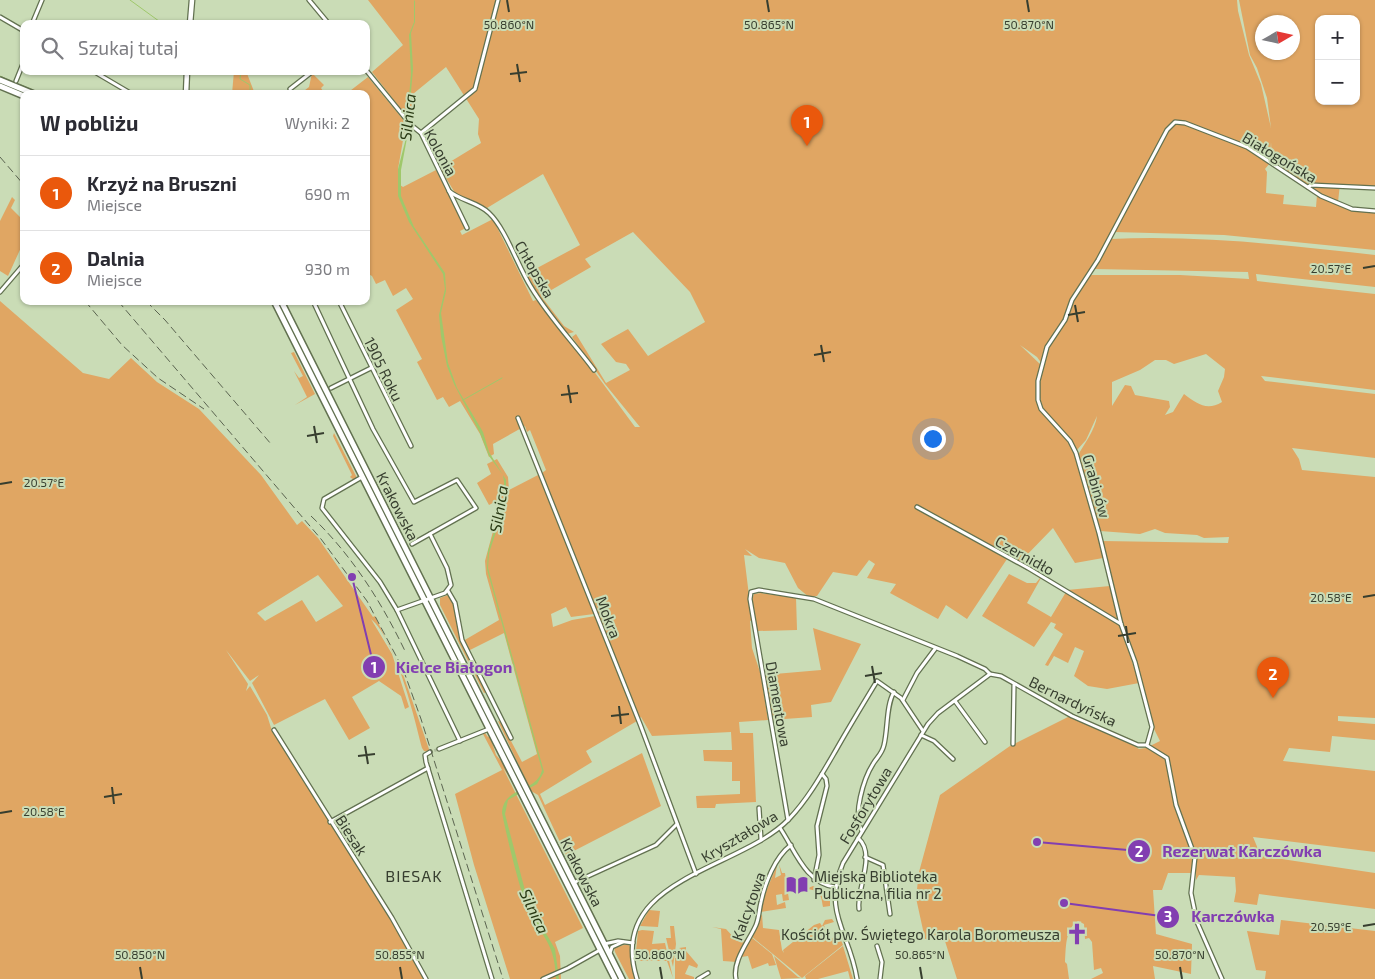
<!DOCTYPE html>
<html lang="pl">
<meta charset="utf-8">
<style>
:root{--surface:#fff;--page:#f2f2f3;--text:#2b2b33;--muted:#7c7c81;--line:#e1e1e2;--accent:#ea580c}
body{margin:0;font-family:"Exo 2",sans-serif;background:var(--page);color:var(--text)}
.controls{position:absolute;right:15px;top:15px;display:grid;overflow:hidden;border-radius:10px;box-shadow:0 1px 4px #0004}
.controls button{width:45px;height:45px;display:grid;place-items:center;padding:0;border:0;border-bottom:1px solid var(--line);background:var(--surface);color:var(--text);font:25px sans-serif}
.compass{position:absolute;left:1255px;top:15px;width:45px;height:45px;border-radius:50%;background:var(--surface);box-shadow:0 1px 4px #0004;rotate:81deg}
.you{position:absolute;left:932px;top:438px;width:18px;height:18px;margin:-12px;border:4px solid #fff;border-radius:50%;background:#1a73e8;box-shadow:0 0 0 8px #1a73e833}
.badge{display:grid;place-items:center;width:32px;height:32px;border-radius:50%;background:var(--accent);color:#fff;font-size:16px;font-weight:700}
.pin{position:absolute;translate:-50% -41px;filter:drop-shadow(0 1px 2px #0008)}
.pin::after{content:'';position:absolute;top:26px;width:18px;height:15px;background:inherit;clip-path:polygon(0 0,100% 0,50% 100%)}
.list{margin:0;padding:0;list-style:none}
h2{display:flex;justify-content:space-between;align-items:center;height:65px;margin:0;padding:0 20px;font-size:21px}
h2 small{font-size:16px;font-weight:400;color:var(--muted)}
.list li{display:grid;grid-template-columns:32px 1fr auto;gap:15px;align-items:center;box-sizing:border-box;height:75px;padding:0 20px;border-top:1px solid var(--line)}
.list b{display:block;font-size:19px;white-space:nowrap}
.list p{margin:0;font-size:16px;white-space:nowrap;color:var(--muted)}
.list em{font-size:16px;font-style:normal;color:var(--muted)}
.icon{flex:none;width:28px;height:28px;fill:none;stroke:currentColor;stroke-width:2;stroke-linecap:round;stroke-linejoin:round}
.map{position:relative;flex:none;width:1375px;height:979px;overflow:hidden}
.search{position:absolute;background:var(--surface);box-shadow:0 1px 4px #0004;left:20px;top:20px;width:350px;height:55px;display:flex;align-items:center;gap:12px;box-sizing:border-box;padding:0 18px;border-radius:10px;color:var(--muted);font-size:19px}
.panel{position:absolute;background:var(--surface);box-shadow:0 1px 4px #0004;left:20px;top:90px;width:350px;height:215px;border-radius:10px}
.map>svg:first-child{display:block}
.green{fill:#e0a663;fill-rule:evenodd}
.water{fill:#9fc86b}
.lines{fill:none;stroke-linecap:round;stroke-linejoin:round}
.stream{stroke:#9fc86b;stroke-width:1}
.minor-tunnel{stroke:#adbc9b;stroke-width:3;stroke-dasharray:3 1.5;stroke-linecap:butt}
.minor-casing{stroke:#627150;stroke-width:5.5}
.secondary-casing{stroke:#627150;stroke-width:7}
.primary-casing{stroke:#627150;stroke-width:8}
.minor{stroke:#fff;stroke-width:3}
.secondary{stroke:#fff;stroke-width:4.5}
.primary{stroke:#fff;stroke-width:5}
.rail{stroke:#5b6450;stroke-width:1;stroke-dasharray:8 4;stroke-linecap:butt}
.ticks{fill:none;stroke:#373e2f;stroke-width:2}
.labels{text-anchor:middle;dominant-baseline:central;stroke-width:4;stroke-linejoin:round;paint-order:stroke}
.street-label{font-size:15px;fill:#373e2f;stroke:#cadcb6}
.poi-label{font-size:15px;fill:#373e2f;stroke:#cadcb6;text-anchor:start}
.water-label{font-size:16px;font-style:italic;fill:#293913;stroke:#cadcb6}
.neighbourhood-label{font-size:16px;letter-spacing:1px;fill:#373e2f;stroke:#cadcb6}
.ticks-label{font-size:12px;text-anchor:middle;fill:#373e2f;stroke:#cadcb6;stroke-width:4;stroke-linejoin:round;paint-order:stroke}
.leader{fill:none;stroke:#823eb1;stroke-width:2}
.callout-dot{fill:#823eb1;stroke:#cadcb6;stroke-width:2}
.mark-label{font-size:15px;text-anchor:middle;font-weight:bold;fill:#fff}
.callout-label{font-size:16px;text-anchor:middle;font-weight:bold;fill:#823eb1;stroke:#cadcb6;stroke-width:4;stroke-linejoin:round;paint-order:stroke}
</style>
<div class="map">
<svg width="1375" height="979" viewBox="0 0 1375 979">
<rect width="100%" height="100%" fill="#cadcb6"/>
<g class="green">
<path d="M368,0H1237L1238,11L1249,55L1261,84L1271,128L1267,98L1257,68L1250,55L1239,0H1375V188L1340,184L1338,202L1322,195L1272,162L1271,142L1270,160L1239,143L1270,163L1265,169L1267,172L1266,193L1284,195L1283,204L1316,207L1317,195L1348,209L1375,213V250L1224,235L1114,232L1127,208L1125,207L1099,256L1074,294L1064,319L1047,344L1042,364L1037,357L1020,345L1041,365C1038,381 1034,394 1041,410L1071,444L1087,496L1078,455C1085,443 1095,430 1097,416L1086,440L1077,450L1071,440L1043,409L1038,390L1050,344L1063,326L1073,301L1089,275H1180L1249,279L1248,272L1094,269L1111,239C1199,235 1287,245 1375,255V287L1256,274L1257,281L1375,294V390L1261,376L1265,381L1375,394V458L1292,448L1299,459L1302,470L1375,477V718L1338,716V721L1375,724V740L1332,736L1330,752L1289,748L1283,761L1375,771V852L1253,837L1261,856L1375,873V909L1259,894L1257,905L1234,902L1236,891L1235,877L1199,875L1196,880V856L1178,806L1171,775L1175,802L1194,857V873H1168L1162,890H1153L1156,934L1192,944L1191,974L1153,966L1155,979H1091L1103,973L1101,968L1094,970L1092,942L1089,938L1085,939L1084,924L1078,921C1065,929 1066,948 1065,962L1067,964L1069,979H957L944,938L925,939L916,898L919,872L940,795L1010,746L1072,715L1133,740L1134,746L1139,749L1146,748L1160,741L1149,719L1141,679L1122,622L1102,541L1228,543L1229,537L1204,538L1197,535L1165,533L1155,529L1140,534L1100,531L1091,504L1103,558L1075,563L1053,528L1020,562L961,532L1007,559L967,619L946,605L938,619L890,593L896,584L867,578L875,564L869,560L857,576L833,572L817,596L809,597L798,588L785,563L759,558L745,549L752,556L744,555L752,620L750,621L752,648L761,675L768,720L739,722L740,733H753L756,802L716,804L715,808H697L696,796L740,794V781H732V762L704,761L703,750H732L731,732L652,736L641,717L638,719L542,473L546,470L530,430L527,432L525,426L493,444L494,454L489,457L480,434L460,401L449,407L443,397L437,400L417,362L422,359L396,310L413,299L406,288L393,296L385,280L376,284L372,276L366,273V94H346L368,77L406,123L398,169L400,185L403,187L436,170L466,228L460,231L462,235L493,219L533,301L536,300L576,347L635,427H640L605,384L572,337L576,334L606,383L630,370L626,364L616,362L601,344L628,329L648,356L705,322L690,292L633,232L585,259L591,267L541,296L564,326L574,332L567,334L534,291L526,274L580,245L543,174L487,208L455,193L440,168L481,143L478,134L479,119L446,67L413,94L410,121L372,72L403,45ZM1319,19H1356V101H1319ZM1262,22H1292V52H1262ZM1206,354L1225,369L1224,377L1218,391L1222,402C1207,411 1197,404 1184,394L1173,412L1165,415L1170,407L1169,401L1135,395L1131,386L1125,385L1112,406V382L1140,370L1155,360H1166L1174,364Z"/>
<path d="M234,71H246L255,94H232Z"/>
<path d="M312,73L324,85L321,88L325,94H300L309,87Z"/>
<path d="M12,197L15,200L11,208L24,221V241L8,276L0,271V221Z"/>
<path d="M0,301L83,373L109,379L131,358L157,382L199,409L261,475L297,525L302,521L318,538L373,617L375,616L404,677L430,752L424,751L422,748C414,716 396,640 371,619L392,654L409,707L405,709L401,696L379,681L352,697L370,728L349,740L325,699L274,725L252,683L259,675L250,681L226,650L248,684L246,691L250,686L267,715L272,731L409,948L425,979H0ZM318,575L343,606L316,622L302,600L265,621L257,613Z"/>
<path d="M299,345L423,589L402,552Z"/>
<path d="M294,352L315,394L295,405L307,397L294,371L299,378L303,376L291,353Z"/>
<path d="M334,433L357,478L354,480L350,477L352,475L333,436Z"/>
<path d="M497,459L508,477L509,490L540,474L594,614L571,617L566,607L551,614L553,627L572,620L595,616L637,721L586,751L592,762L540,794L545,805L642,753L661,806L566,855L538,795L531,791L498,721L501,722L522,762L537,754L504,633L468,651L463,641L499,620L486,574L485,561L502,498L489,505L477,483L491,474L487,464Z"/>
<path d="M1022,567L1041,578L1027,603L1051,617L1066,592L1120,625L1139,683L1107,689L1088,686L1074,676L1084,651L1075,647L1068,663L1054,656L1048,666L1045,665L1063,634L1054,628L1056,624L1051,622L1034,647L982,616L1009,574L1027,583H1036L1040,578Z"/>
<path d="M1110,586L1119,621L1067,590Z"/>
<path d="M761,593L796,598L797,630L757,631L752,600L754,594Z"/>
<path d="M448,595L454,600L459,636L487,692L484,693L440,605V598Z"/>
<path d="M813,628L861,644L831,702L811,705L812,717L771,720L763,675L821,670Z"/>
<path d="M485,733L488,737L490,736L496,755L504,764L517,788L503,768L583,928L555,942L560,956L561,979H510L474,865L455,794L502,770L483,734Z"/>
<path d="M526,793L600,941L524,794Z"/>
<path d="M779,864L782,873H785L789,900L783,901L782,894L776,895L777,905L785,902L786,908L761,912L763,899L777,865L775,878L781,875Z"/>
<path d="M813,886L825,890L830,895V906L823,907C821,894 820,890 806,889Z"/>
<path d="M649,910L660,911L658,927L640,926Z"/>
<path d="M762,914L763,928L779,930L782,950L775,955L782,950L784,953L783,950L814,925L820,923L822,926L825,920L832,919L834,922L824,925L829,939L839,936L843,945L802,978L751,936Z"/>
<path d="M1281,920L1375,931V979H1265L1266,971L1256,970L1247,931L1279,935Z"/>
<path d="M670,926H674L676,944L673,967L666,938H671Z"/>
<path d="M712,927L726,929L737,941L748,940L737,962L723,961L721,929Z"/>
<path d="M642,930L654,931L652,944L665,943L673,978L667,961H635L638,931Z"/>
<path d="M751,937L772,954L776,965L769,966L768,963L752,969L748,956L741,957Z"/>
<path d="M627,944L631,947L632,963L636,979H629L615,952L614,948Z"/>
<path d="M843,946L853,979H850L848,971L818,979H806L805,976Z"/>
<path d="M686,947V951L698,965L697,968L689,965L685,974L694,977V979H675V958H680L681,949L679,948Z"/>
<path d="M774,956L798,977L801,978L781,979Z"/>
</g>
<path class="water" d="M415,0V22L411,33L413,69L407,138L401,170V196L414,227L445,273L446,291L441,313L448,363L457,388L483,432L489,452L506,480V502L489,553L488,568L544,772L537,784L508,800L505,814L528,902L555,949L559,979H556C555,937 537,935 525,902C517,878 507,838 502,813C503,786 537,793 542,770L487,569L488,551L504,500V482L503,475L489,456L480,433L454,384L447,366L441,336L439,315L445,289L443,274L409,222L398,196V169L405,142L411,74L409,35L414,22V1Z"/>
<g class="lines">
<g class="stream">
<path d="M130,0L163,24"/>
<path d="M241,71L240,79L250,85V92L246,94"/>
<path d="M0,76L11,81"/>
<path d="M21,85L33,90"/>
<path d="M463,400L502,378"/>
</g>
<path class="minor-tunnel" d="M430,752L439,749"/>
<g class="minor-casing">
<g id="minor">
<path d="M309,0L329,24"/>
<path d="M0,17L24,31"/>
<path d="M32,24L42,0"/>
<path d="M366,70L411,125L421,133L467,228"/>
<path d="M93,71L132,94"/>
<path d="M16,81L24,61"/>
<path d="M290,89L313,71"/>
<path d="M421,133L475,89L498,0"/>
<path d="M1308,187L1311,185L1375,188"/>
<path d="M449,191C461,201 478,202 489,213C506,229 518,267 531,287C549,317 573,342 594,370"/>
<path d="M0,292L24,264"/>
<path d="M313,301L373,429L414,502L457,480L476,508L412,544"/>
<path d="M339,301L411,446"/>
<path d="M331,388L371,368"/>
<path d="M518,418L640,724L696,874"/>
<path d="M362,477L324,499L322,508L380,582L397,610L460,741"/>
<path d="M917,507L1028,568L1121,624"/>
<path d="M448,591L455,603L462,640L511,738"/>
<path d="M397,610L445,593L451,585L447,568L430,534"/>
<path d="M903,700L917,673L935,649"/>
<path d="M955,701L985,742"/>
<path d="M274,730L392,918L426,979"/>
<path d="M921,735L934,741L953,759"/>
<path d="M1013,744L1014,685"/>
<path d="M1147,745L1152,727L1135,662L1121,624L1099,533L1076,453L1070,441L1041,409L1038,400V381L1047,347L1065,320L1072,300L1098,260L1167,130L1175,122L1185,123L1247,147L1321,196L1352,209L1375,211"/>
<path d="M439,749L489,729"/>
<path d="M430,752L425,755L426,762L492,979"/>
<path d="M759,808L761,839"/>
<path d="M788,820L750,599L751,592L759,590L814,599L957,656L985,669L990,674L1001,676L1072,716L1138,745H1146L1167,758L1176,805L1195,857L1191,893L1197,922L1222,979"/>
<path d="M330,822L428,768"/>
<path d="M780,828C795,850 805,883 835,887"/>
<path d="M862,831C852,816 864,778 873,764C877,757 882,754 884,745C888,729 886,705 894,692"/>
<path d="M858,838C877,854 856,890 859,909"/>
<path d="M865,857L883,865L890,914"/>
<path d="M814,880L819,855L817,826L827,786L826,779L822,774"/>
<path d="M573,883L656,845L677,824"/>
<path d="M604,944L618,941L633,943"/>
<path d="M877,946L882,962L880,979"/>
<path d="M610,953L612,947L623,942"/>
<path d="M543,979L568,968L600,950"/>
<path d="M637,979C605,878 739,871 789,819C808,799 822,774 836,750C849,727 863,704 877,681L901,698L923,731"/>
<path d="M698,979L708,973"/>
<path d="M736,979C732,961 749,941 756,925C759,918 759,910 761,902C765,883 775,857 791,845"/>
<path d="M857,979C850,932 822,914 843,863L928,724L938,713L990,674"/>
</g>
</g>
<g class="secondary-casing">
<g id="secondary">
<path d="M190,24L192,0"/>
<path d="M186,94L187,71"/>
</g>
</g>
<g class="primary-casing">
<g id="primary">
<path d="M0,80L34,94"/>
<path d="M0,86L24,96"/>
<path d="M274,301L615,979"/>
<path d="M281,301L622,979"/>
</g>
</g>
<use href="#minor" class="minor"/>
<use href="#secondary" class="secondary"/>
<use href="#primary" class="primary"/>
<g class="rail">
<path d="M0,157L24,185"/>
<path d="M85,301L122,345L158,378L204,409"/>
<path d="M118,301L321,539L367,601L403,669L421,719L503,979"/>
<path d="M146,301L165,320L271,444"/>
<path d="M311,516C351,554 381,601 405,651"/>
</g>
</g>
<path class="ticks" d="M507,0L509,12M767,0L769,12M1027,0L1029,12M517,64L520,82M510,74L527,72M1363,268L1375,266M1075,305L1078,322M1068,315L1085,312M821,345L824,362M814,355L831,352M568,385L571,403M561,395L578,393M314,426L317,443M307,436L324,433M0,484L12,482M1363,597L1375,595M1126,626L1128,643M1118,636L1136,633M872,666L875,683M865,676L882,673M619,706L621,724M611,716L629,714M365,746L368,764M358,756L375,754M112,787L114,804M104,797L122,794M0,813L12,811M1363,926L1375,924M140,967L142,979M400,967L402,979M660,967L662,979M920,967L922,979M1180,967L1182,979"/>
<defs>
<g id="library-bare" transform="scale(1.725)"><path d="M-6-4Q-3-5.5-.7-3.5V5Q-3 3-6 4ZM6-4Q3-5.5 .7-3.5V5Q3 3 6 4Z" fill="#823eb1" stroke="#cadcb6" stroke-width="2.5" paint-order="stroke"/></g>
<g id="church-bare" transform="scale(1.725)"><path d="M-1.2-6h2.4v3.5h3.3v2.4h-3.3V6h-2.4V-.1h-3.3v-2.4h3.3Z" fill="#823eb1" stroke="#cadcb6" stroke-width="2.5" paint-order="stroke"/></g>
</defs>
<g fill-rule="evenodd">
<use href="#library-bare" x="797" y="885"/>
<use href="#church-bare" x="1077" y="934"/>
</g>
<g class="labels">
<g class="street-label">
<text transform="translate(441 152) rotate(61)">Kolonia</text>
<text transform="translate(1280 157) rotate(31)">Białogońska</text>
<text transform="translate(535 269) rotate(60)">Chłopska</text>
<text transform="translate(384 369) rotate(64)">1905 Roku</text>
<text transform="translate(1097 486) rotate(74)">Grabinów</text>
<text transform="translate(398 506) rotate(63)">Krakowska</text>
<text transform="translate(1025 555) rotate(29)">Czernidło</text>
<text transform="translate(609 617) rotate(69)">Mokra</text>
<text transform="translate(1073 701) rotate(26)">Bernardyńska</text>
<text transform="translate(779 704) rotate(80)">Diamentowa</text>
<text transform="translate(865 805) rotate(-59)">Fosforytowa</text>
<text transform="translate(352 835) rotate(57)">Biesak</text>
<text transform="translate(739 836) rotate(-31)">Kryształowa</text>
<text transform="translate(582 872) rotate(63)">Krakowska</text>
<text transform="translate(748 906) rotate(-70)">Kalcytowa</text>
</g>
<g class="poi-label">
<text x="814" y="876">Miejska Biblioteka<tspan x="814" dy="17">Publiczna, filia nr 2</tspan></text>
<text x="1060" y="934" text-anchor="end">Kościół pw. Świętego Karola Boromeusza</text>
</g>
<g class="water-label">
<text transform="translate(407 117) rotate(-84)">Silnica</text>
<text transform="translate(498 509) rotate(-81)">Silnica</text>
<text transform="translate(535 911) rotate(65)">Silnica</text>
</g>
<g class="neighbourhood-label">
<text x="414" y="875">BIESAK</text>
</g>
</g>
<g class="ticks-label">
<text x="509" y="29">50.860°N</text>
<text x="769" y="29">50.865°N</text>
<text x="1029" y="29">50.870°N</text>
<text x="1331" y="273">20.57°E</text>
<text x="44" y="487">20.57°E</text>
<text x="1331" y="602">20.58°E</text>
<text x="44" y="816">20.58°E</text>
<text x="1331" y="931">20.59°E</text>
<text x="140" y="959">50.850°N</text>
<text x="400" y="959">50.855°N</text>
<text x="660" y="959">50.860°N</text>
<text x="920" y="959">50.865°N</text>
<text x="1180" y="959">50.870°N</text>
</g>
<path class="leader" d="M352 577L374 667M1037 842L1139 851M1064 903L1168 917"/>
<g class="callout-dot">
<circle cx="352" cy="577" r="5"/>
<circle cx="1037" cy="842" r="5"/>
<circle cx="1064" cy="903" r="5"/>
<circle cx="374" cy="667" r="12"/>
<circle cx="1139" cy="851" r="12"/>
<circle cx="1168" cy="917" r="12"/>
</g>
<g class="mark-label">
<text x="374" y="673">1</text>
<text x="1139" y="857">2</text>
<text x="1168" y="922">3</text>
</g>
<g class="callout-label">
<text x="454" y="673">Kielce Białogon</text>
<text x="1242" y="857">Rezerwat Karczówka</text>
<text x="1233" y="922">Karczówka</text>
</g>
</svg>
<div class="controls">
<button>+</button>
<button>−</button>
</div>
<svg class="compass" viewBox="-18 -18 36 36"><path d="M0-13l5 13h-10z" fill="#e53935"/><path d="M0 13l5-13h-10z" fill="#7c7c81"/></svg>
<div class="you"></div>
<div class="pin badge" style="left:807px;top:146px">1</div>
<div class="pin badge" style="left:1273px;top:698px">2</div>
<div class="search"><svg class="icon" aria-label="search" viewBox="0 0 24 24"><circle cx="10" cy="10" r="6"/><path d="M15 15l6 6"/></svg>Szukaj tutaj</div>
<section class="panel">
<h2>W pobliżu<small>Wyniki: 2</small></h2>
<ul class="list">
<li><span class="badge">1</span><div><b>Krzyż na Bruszni</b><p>Miejsce</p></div><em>690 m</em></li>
<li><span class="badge">2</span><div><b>Dalnia</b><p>Miejsce</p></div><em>930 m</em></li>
</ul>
</section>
</div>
